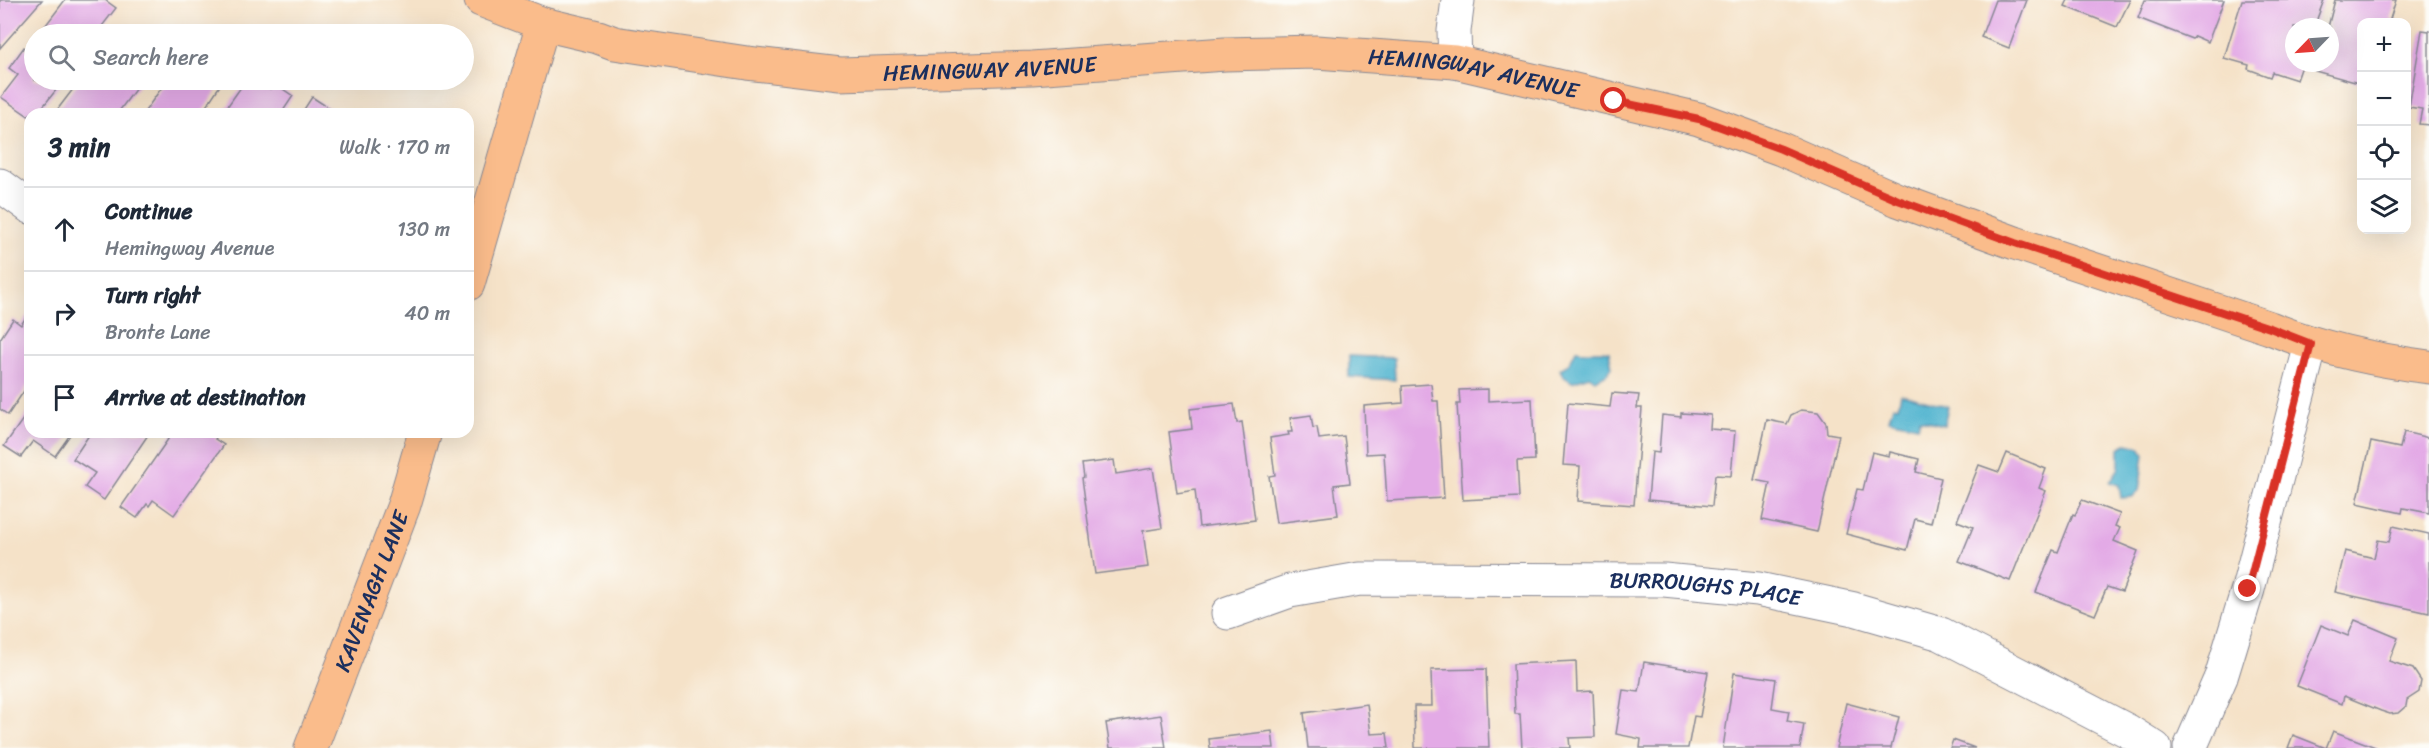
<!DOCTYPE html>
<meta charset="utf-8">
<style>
:root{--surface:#fff;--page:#f6f6f7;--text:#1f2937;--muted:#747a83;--line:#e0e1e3}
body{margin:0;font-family:Sriracha,sans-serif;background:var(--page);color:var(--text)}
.controls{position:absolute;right:18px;top:18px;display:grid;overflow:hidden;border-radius:12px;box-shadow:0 6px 24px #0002}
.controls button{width:54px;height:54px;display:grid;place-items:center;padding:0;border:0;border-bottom:2px solid var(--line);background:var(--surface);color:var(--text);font:30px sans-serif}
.compass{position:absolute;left:2285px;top:18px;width:54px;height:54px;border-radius:50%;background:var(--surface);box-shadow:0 6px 24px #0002;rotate:245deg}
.stop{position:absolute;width:18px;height:18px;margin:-14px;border:4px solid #d93025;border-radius:50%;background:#fff}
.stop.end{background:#d93025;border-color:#fff;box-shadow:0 2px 6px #0008}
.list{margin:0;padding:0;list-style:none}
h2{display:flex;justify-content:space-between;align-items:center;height:78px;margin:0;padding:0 24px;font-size:26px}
h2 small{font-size:20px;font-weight:400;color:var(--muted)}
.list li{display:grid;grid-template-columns:39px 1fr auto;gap:18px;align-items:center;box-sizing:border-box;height:84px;padding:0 24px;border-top:2px solid var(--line)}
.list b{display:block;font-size:22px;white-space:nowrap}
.list p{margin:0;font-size:20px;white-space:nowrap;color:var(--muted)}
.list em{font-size:20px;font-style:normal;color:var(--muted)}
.icon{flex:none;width:33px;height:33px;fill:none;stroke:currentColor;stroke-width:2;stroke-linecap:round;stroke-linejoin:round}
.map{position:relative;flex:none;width:2429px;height:748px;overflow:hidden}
.search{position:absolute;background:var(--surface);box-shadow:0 6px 24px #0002;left:24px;top:24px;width:450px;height:66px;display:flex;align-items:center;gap:15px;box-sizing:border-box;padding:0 21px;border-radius:33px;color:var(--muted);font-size:22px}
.panel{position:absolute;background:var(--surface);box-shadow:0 6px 24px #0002;left:24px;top:108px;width:450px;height:330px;border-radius:18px}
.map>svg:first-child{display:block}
.water{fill:#52b5d0;stroke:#367297;stroke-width:1.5}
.building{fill:#e3aae6}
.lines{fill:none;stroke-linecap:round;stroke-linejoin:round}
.minor-casing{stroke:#888893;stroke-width:35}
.major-casing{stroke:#888893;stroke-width:35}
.minor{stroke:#fff;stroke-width:33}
.major{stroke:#fabc8b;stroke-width:33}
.route{stroke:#d93025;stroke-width:8}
.labels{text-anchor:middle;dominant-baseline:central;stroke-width:5;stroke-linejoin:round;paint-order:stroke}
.street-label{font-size:22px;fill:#1b2f5e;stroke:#fdfcf7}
</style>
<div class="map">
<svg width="2429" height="748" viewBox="0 0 2429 748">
<rect width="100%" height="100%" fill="#fdfcf7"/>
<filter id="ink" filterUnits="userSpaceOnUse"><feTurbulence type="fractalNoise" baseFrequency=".0167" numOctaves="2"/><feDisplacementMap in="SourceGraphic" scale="12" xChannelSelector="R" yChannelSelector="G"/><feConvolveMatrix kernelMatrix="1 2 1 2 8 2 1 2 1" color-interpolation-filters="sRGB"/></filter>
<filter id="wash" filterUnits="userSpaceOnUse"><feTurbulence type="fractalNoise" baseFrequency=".008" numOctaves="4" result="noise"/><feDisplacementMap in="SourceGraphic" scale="24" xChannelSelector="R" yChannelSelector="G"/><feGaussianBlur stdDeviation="1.35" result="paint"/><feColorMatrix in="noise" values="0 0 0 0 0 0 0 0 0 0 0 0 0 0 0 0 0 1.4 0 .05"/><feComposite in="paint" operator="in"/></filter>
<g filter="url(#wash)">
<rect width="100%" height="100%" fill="#f5e2c8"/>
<g class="water">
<path d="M1576,350C1590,353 1597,349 1609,352L1612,367L1607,374L1595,380L1589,376L1572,382L1563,376L1560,369L1569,364Z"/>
<path d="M1349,356L1394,358L1395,380L1349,377Z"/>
<path d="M1901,394L1948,406L1944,425L1920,419L1918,426L1889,420L1893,405L1898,406Z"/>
<path d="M2126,444L2140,447L2144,454L2139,491L2132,497L2121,498L2119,485L2110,482L2119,468V448Z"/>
</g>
<g id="blocks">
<g class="building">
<path d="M0,0H42L0,48Z"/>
<path d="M65,0H105L116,8L96,34H39Z"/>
<path d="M1995,0H2027L2009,48L1981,37Z"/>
<path d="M2068,0H2130L2117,27L2065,6Z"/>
<path d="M2145,0H2224L2208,42L2194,36L2192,39L2138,18Z"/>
<path d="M2242,0H2324L2314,27H2294V63H2303L2297,80L2272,72L2270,77L2248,69L2249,65L2224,58Z"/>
<path d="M2335,0H2396L2390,19L2401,22H2362V84L2315,71L2317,63H2330V27H2328Z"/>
<path d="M2422,30L2429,31V125L2419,124L2422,109L2409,107Z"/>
<path d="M34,41V80H64L37,114H30V117L1,97L18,75L9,68L24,47L28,50Z"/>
<path d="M80,80H142L117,114H54Z"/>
<path d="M167,80H215L221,84L201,114H143Z"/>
<path d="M246,80H256L270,89L274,83L293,96L281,114H222Z"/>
<path d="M312,97L338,114H301Z"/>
<path d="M30,311V382L8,415L0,409V339L13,319L21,325Z"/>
<path d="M1431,384L1433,401H1438L1444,498L1387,501L1384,453L1366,454L1364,406L1403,403L1402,386Z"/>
<path d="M1488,389V401L1532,399L1535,460L1517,461L1519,497L1463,500L1457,404H1460L1459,390Z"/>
<path d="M1612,393L1639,395L1637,408H1642L1634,505L1578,501L1580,466L1563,465L1568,403L1610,407Z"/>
<path d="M1234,404L1237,423L1242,422L1255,520L1199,527L1195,490L1177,493L1169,432L1192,429L1190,409Z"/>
<path d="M30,409V432H72L55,456L33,441L21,457L4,446Z"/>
<path d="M1801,410L1818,412L1826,423L1827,433L1839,435L1817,532L1762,520L1770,483L1754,480L1767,420L1787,424L1791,415Z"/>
<path d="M1681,413L1711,415L1710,429L1735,431L1731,476L1715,475L1712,506L1648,500L1652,452L1659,453L1662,415L1681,417Z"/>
<path d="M1311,415L1313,428L1317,427L1319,439L1344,436L1350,483L1334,485L1338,515L1276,523L1269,476L1275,475L1270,438L1289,435L1288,432H1292L1290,418Z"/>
<path d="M91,432H150L104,500L85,487L95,473L73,459Z"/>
<path d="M173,432H220L215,439L224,445L174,515L153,500L149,506L147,504L137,518L121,507Z"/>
<path d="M2404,432L2429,438V513L2403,508L2402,513L2357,503L2371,442L2400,448Z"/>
<path d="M1872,452L1889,456L1890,452L1919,459L1916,472L1941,478L1931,523L1915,519L1907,550L1846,534L1857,489L1863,490Z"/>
<path d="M2007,453L2046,469L2039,488L2046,491L2010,581L1959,561L1973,527L1957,521L1979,465L1999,472Z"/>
<path d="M1114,460L1116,474L1153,468L1162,528L1143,531L1148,567L1095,574L1082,478L1084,477L1082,464Z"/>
<path d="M2082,500L2120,514L2115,526L2120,528L2114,541L2138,551L2122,592L2107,587L2095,615L2036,592L2053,550L2058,552L2073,514L2075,515Z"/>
<path d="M2393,526L2429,534V613L2335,592L2345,551L2374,558L2378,540L2389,542Z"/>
<path d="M2355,620L2398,638L2389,661L2413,669L2421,681L2419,692L2407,700L2406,706L2398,713L2390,714L2381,711L2344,696L2342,704L2297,686L2321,625L2348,636Z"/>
<path d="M1576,661L1577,692L1593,691L1595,737L1569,738L1570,748H1522L1520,714H1515L1513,664Z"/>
<path d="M1644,662L1708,672L1700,717L1694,716L1688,748H1640L1641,739L1616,734L1623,690L1639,692Z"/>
<path d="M1486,669L1489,748H1415L1414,706H1432L1431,670Z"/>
<path d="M1734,673L1776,679L1772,708L1789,711L1787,721L1804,724L1800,748H1723Z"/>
<path d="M1846,703L1899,717L1891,748H1836Z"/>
<path d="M1367,704L1371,734L1387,733L1389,748H1308L1304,713Z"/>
<path d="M1161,715L1166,748H1110L1106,723Z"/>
<path d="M1272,731L1274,748H1210L1209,739Z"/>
<path d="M2333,731L2378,748H2288L2293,735L2326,748Z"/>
<path d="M1953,740L1975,748H1950Z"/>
</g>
</g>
</g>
<g filter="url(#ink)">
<use href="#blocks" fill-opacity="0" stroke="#888893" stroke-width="1.5"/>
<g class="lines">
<g class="minor-casing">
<g id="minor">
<path d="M1455,62L1454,31L1458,0"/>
<path d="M0,185L30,207"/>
<path id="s1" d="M1228,613L1290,591L1360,579L1664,580L1758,589L1854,609L1941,634L2128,731L2155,748"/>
<path d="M2190,748L2221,677L2248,589L2311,344"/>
</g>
</g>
<g class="major-casing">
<g id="major">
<path id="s2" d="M481,0L543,24L598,37L614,43L747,63L840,74L1032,68L1225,54L1316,52L1455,62L1699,119L1781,149L1898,200L2015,243L2270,328C2322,349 2374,360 2429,367"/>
<path d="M468,284L543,24"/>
<path id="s3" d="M311,748L404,505L425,432"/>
</g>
</g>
<use href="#minor" class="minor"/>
<use href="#major" class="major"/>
</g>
</g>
<g class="lines" filter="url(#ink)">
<path class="route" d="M1614,101L1699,119L1781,149L1898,200L2015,243L2270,328L2311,344L2248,589"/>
</g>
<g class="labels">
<g class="street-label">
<text stroke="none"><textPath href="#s2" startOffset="518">HEMINGWAY AVENUE</textPath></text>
<text stroke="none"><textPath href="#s2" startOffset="1004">HEMINGWAY AVENUE</textPath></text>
<text stroke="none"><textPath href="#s1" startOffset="483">BURROUGHS PLACE</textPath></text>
<text stroke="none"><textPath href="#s3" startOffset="168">KAVENAGH LANE</textPath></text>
</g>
</g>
</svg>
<div class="controls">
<button>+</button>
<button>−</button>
<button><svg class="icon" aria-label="locate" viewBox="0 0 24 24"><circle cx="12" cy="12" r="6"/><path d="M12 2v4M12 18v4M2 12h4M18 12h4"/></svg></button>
<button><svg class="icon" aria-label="layers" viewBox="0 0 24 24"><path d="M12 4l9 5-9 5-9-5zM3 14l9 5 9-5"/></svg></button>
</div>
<svg class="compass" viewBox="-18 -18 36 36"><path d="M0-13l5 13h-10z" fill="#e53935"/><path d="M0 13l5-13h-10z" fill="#747a83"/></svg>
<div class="stop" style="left:1614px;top:101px"></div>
<div class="stop end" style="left:2248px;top:589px"></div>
<div class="search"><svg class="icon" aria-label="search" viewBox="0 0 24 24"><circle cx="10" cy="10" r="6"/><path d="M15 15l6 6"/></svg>Search here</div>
<section class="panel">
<h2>3 min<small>Walk · 170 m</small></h2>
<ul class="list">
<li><svg class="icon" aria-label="ahead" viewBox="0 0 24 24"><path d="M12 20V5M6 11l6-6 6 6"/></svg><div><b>Continue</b><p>Hemingway Avenue</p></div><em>130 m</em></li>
<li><svg class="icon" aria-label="right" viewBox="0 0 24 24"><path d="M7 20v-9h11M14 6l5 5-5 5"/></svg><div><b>Turn right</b><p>Bronte Lane</p></div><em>40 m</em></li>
<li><svg class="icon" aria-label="arrive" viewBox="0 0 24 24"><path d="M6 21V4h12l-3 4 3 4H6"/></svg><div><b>Arrive at destination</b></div></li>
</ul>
</section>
</div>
